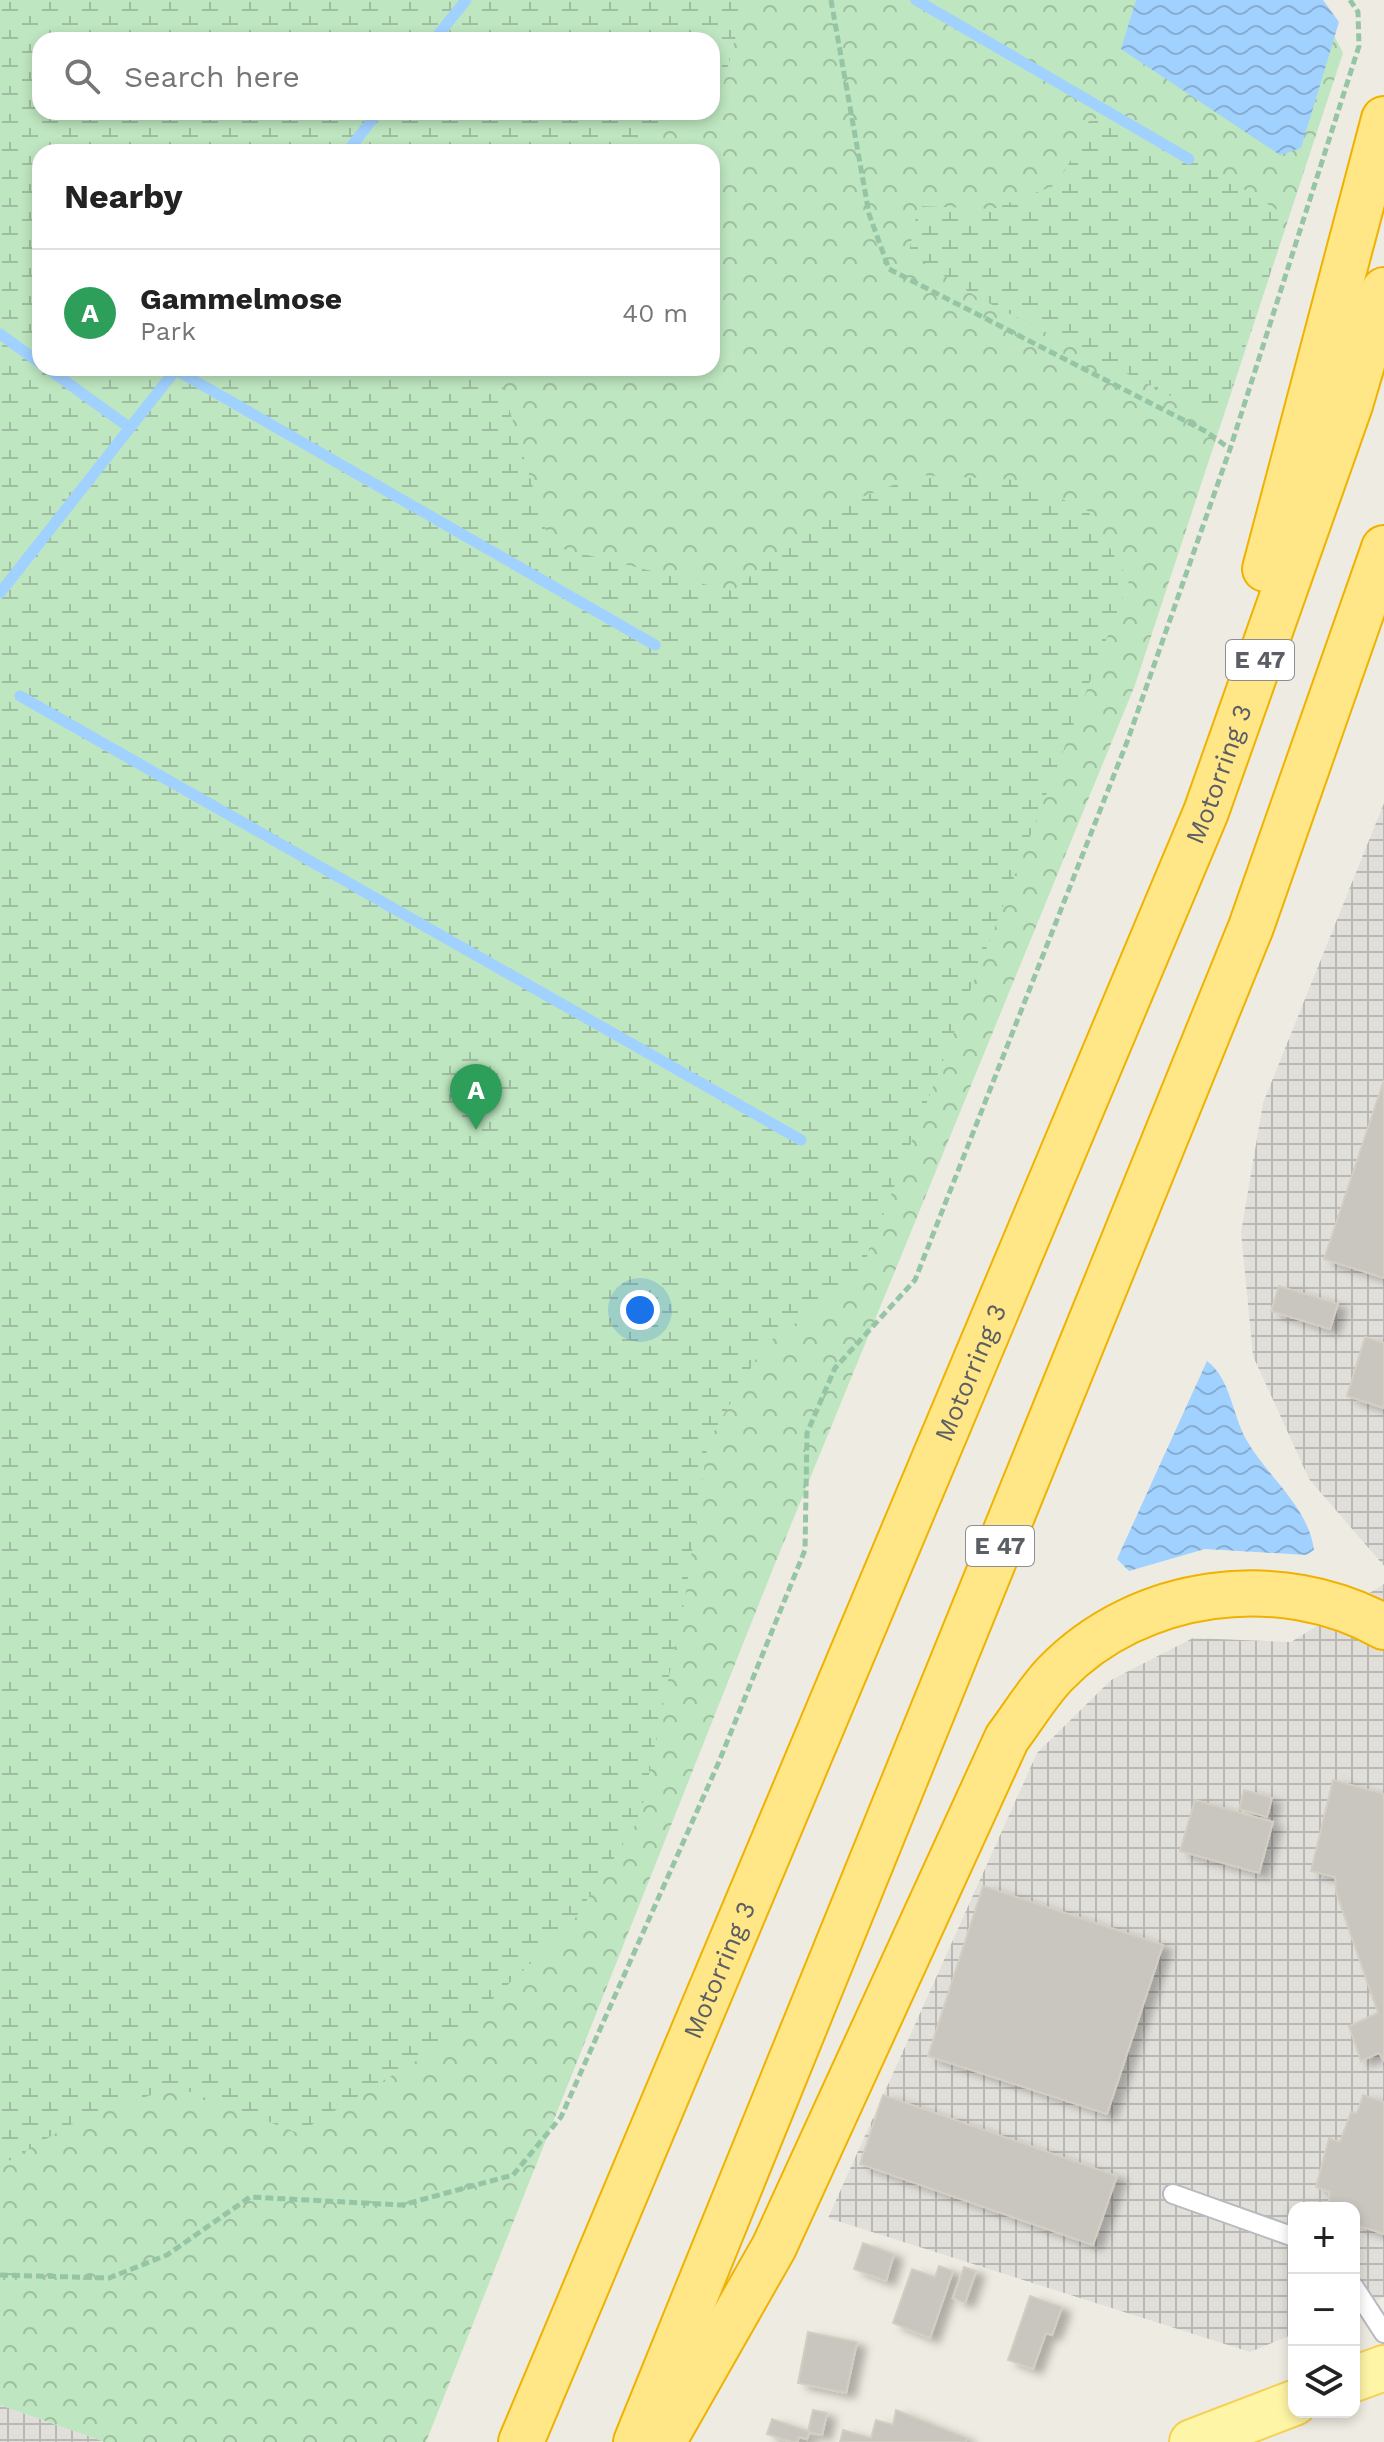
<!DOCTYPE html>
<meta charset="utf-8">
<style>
:root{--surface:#fff;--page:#f6f6f6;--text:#222;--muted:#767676;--line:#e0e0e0;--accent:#7c3aed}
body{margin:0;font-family:"Work Sans",sans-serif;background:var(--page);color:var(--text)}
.controls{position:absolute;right:24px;bottom:24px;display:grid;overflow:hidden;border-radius:16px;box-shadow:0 4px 12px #0003}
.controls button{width:72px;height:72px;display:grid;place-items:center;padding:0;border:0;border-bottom:2px solid var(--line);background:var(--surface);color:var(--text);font:40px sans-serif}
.you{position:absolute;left:640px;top:1310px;width:28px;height:28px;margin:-20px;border:6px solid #fff;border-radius:50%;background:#1a73e8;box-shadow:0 0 0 12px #1a73e833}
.badge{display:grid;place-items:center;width:52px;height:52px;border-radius:50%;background:var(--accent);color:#fff;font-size:26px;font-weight:700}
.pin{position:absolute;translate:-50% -66px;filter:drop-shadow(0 2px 4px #0008)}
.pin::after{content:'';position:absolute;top:42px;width:28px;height:24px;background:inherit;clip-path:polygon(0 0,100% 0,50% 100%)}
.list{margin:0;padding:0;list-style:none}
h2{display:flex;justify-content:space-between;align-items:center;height:104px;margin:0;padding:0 32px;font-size:34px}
h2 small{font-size:26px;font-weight:400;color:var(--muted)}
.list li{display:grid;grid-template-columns:52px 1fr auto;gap:24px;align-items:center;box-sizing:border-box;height:128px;padding:0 32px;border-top:2px solid var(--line)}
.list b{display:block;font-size:30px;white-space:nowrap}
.list p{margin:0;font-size:26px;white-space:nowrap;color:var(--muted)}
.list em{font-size:26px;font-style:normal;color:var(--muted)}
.icon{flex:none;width:44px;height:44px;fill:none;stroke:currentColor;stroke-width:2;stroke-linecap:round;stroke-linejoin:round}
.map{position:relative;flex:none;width:1384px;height:2442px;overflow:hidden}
.search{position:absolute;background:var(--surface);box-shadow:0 4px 12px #0003;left:32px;top:32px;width:688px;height:88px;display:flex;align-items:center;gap:20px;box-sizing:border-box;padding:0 28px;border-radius:24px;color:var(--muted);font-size:30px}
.panel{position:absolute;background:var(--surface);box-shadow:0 4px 12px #0003;left:32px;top:144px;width:688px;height:232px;border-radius:24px}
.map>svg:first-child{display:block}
.industrial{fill:url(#industrial-grid)}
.forest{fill:url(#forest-crowns);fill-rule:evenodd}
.wetland{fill:url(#wetland-marsh)}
.water{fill:url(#water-waves)}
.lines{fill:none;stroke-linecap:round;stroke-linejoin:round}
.stream{stroke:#a1d1ff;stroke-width:11}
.building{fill:#c9c6c0;stroke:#d3cec1;stroke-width:2;filter:url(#shadow)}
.lane-casing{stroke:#b8babf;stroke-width:22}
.primary-casing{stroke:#f5d055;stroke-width:48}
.highway-casing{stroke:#f0b200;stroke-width:48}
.path{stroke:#96c5a6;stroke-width:5;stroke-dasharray:8 4;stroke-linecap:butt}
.lane{stroke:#fff;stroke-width:18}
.primary{stroke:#fff5a6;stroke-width:44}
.highway{stroke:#ffe788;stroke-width:44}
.labels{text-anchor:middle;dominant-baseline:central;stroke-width:6;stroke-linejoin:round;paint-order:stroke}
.shield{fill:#fff;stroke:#8c8e92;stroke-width:2}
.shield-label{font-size:24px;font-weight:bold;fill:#5b5e64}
.street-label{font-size:26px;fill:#5b5e64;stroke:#fff}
</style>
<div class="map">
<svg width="1384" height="2442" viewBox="0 0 1384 2442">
<defs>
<pattern id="industrial-grid" width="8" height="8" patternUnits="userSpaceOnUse" patternTransform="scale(2)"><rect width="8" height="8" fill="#e1dfda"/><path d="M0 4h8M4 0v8" fill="none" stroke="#b9b8b4"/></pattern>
<pattern id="forest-crowns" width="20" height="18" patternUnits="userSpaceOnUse" patternTransform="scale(2)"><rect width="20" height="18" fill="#bee6c0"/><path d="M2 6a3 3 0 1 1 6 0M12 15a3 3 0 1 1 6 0" fill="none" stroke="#9dbea0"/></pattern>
<pattern id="wetland-marsh" width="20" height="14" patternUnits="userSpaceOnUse" patternTransform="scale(2)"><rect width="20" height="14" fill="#bee6c0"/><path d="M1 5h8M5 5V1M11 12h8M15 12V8" fill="none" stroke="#9dbea0"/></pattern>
<pattern id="water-waves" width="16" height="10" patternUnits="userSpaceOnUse" patternTransform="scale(2)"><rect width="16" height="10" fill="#a1d1ff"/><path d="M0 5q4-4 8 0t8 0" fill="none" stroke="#86add2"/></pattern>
<filter id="shadow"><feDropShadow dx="9" dy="5" stdDeviation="4" flood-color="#0004"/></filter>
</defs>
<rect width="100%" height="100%" fill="#eeece2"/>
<g class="industrial">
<path d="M1384,803V1566L1309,1479L1253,1356L1241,1232L1263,1103Z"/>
<path d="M1384,1584V2297L1354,2310V2208H1294V2334L1250,2352L828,2218L1037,1753L1111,1680L1193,1638L1291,1642Z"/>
<path d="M0,2405L105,2442H0Z"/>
</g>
<path class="forest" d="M0,0H1316L1343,53L1135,685L770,1576L426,2442H105L0,2405ZM40,40H712V112H40ZM40,152H712V368H40Z"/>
<g class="wetland">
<path d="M0,0H745L720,98L712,102V40H40V112H691L629,141L620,152H40V368H506L503,389L551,546L732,591L834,508L919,475L1020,480L1088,511L1129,581L858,1280L764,1345L708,1442L685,1598L640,1818L570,1926L447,2042L298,2133L177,2087L87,2115L0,2166Z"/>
<path d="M1115,110L1282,213L1278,250L1220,421L977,297L909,253L918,206L993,209L1056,185L1081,143L1088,122Z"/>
</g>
<g class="water">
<path d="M1136,0H1323L1339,22L1301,148L1280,155L1121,49Z"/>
<path d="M1207,1361C1231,1379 1232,1415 1247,1441C1268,1477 1309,1508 1314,1550L1306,1555L1205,1549L1129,1571L1117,1559Z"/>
</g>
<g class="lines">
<g class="stream">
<path d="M916,0L1189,159"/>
<path d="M434,40L466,0"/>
<path d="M347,152L378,112"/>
<path d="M0,334L40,363"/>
<path d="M47,368L130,428"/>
<path d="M176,370L655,645"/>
<path d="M0,593L177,368"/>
<path d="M20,696L801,1140"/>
</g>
</g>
<g class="building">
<path d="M1384,1080V1278L1324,1259Z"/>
<path d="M1279,1286L1338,1304L1330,1329L1271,1311Z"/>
<path d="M1365,1337L1384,1343V1408L1347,1396Z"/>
<path d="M1333,1780L1384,1794V2061L1379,2053L1361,2061L1349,2026L1378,2013L1336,1892L1335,1877L1311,1871Z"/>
<path d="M1244,1790L1272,1798L1267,1817L1239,1809Z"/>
<path d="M1195,1800L1273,1822L1259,1873L1180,1851Z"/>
<path d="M983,1886L1163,1945L1107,2114L928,2056Z"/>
<path d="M883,2095L1117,2176L1093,2245L860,2164Z"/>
<path d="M1363,2095L1384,2102V2234L1354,2224V2208H1328L1330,2192L1316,2187L1329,2138L1340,2142L1351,2112L1357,2113Z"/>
<path d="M863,2243L894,2254L886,2281L854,2269Z"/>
<path d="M939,2266L953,2271L930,2338L893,2323L912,2269L935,2277Z"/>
<path d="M964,2267L976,2271L965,2303L953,2298Z"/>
<path d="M1030,2296L1062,2307L1052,2335L1046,2333L1033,2369L1008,2360Z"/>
<path d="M808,2332L857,2342L846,2393L798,2383Z"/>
<path d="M813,2410L827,2413L822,2435L809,2432L807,2439L799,2437L797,2442H792L767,2434L772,2419L808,2431Z"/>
<path d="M896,2410L967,2438L965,2442H840L843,2430L871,2438L876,2420L893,2425Z"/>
</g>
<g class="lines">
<g class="lane-casing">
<g id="lane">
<path d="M1173,2194L1294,2237"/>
<path d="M1354,2287L1384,2333"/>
</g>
</g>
<g class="primary-casing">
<g id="primary">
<path d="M1354,2379L1384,2368"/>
<path d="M1192,2442L1294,2403"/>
</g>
</g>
<g class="highway-casing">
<g id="highway">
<path d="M1265,569L1384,119"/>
<path id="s1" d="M521,2442L1206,812L1350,405L1384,290"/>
<path d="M636,2442L1251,927L1384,548"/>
<path d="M663,2442L774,2247L1007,1738C1023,1717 1037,1693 1055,1674C1139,1587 1280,1569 1384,1627"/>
</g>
</g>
<g class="path">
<path d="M831,0L869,214L889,269L1207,432L1230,449"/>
<path d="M0,2275L109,2278L167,2255L250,2197L402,2205L513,2175L561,2117L718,1764L805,1550L807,1433L835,1368L915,1280L1127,742L1230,449L1359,46L1358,12L1350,0"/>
</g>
<use href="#lane" class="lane"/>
<use href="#primary" class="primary"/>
<use href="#highway" class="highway"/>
</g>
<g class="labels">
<g class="shield">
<rect x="1226" y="640" width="68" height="40" rx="6"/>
<rect x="966" y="1526" width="68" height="40" rx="6"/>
</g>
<g class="shield-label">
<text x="1260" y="660">E 47</text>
<text x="1000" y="1546">E 47</text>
</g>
<g class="street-label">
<text stroke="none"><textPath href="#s1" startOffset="1808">Motorring 3</textPath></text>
<text stroke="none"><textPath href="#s1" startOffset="1160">Motorring 3</textPath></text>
<text stroke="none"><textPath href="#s1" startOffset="512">Motorring 3</textPath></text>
</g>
</g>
</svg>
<div class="controls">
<button>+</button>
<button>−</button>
<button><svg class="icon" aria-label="layers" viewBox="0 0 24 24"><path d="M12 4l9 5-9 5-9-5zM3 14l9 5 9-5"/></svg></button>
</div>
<div class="you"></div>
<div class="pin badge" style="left:476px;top:1130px;background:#2e9e5b">A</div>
<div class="search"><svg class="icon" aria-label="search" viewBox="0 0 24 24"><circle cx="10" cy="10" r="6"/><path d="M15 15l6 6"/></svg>Search here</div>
<section class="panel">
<h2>Nearby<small></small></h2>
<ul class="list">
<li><span class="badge" style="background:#2e9e5b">A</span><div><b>Gammelmose</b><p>Park</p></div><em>40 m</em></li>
</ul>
</section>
</div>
